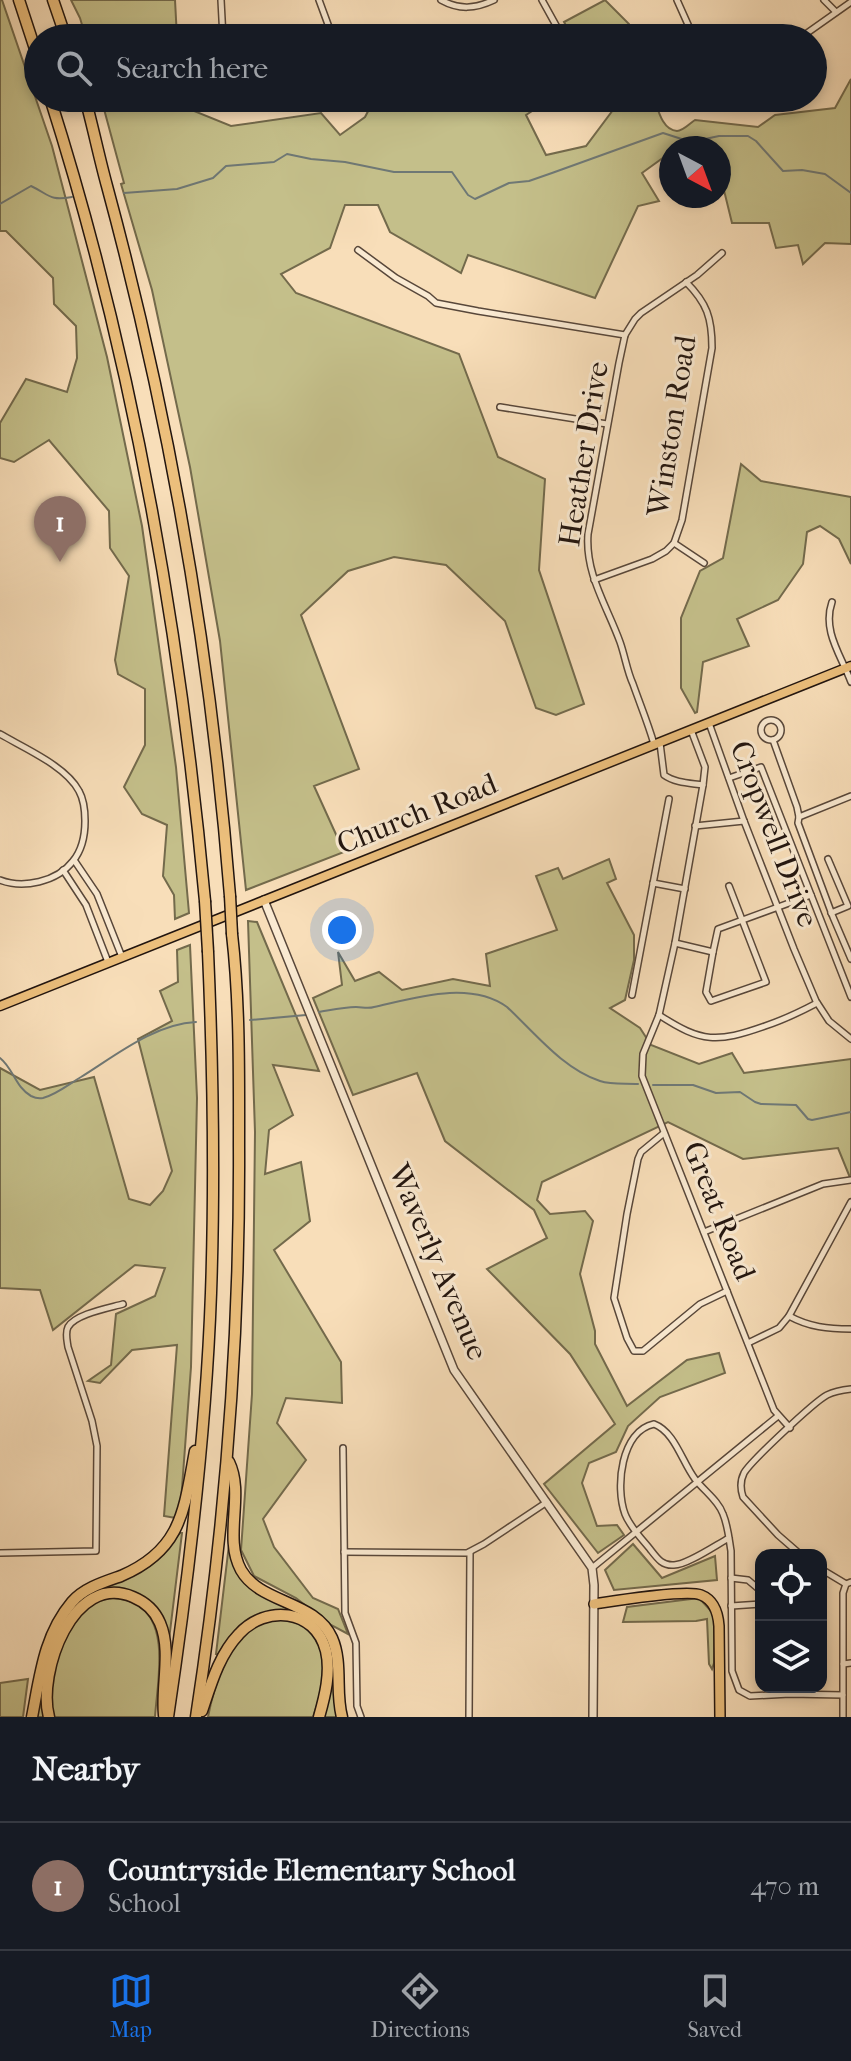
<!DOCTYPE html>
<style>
:root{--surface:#171b24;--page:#242831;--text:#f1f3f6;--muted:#9ea1a6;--line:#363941;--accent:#1a73e8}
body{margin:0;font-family:"IM FELL French Canon",serif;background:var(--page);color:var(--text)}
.controls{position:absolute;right:24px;bottom:24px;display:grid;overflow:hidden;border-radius:16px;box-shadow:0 4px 12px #0003}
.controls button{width:72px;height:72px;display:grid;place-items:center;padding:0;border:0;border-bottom:2px solid var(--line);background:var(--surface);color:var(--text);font:40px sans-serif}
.compass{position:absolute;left:659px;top:136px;width:72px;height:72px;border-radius:50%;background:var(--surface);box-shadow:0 4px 12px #0003;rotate:139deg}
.you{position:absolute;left:342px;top:930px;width:28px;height:28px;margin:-20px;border:6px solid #fff;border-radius:50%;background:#1a73e8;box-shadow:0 0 0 12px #1a73e833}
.badge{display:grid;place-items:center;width:52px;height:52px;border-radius:50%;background:var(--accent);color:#fff;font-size:26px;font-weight:700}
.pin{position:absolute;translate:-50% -66px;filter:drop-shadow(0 2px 4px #0008)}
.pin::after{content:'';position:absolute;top:42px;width:28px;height:24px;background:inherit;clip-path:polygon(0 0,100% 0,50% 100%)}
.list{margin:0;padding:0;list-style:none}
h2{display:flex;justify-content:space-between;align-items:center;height:104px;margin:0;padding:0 32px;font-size:34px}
h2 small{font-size:26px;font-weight:400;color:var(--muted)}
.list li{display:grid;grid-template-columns:52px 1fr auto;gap:24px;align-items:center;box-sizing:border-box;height:128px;padding:0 32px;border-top:2px solid var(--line)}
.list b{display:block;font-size:30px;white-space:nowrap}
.list p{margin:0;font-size:26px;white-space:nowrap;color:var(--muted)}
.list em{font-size:26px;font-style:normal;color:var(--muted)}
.icon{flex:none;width:44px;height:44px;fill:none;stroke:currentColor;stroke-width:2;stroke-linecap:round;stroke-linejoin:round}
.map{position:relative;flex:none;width:851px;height:1717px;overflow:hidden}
.search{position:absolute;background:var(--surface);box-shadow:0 4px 12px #0003;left:24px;right:24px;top:24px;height:88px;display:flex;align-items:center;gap:20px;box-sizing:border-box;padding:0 28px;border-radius:44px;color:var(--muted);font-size:30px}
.sheet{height:232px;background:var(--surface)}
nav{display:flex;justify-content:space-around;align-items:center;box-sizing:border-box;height:112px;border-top:2px solid var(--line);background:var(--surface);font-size:22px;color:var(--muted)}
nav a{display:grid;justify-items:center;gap:4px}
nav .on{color:var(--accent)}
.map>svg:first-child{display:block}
.green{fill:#c4bf8a;stroke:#736a4c;stroke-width:2}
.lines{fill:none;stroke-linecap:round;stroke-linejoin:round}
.stream{stroke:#6f7875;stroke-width:2}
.minor-casing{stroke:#58473a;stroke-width:8}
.tertiary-casing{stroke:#58473a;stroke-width:10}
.primary-casing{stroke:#22150f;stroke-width:11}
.trunk-casing{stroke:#22150f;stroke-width:12}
.motorway-casing{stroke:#22150f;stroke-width:13}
.minor{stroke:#faead2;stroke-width:5}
.tertiary{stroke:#faead2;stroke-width:7}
.primary{stroke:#ecbf7c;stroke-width:8}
.trunk{stroke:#ecbf7c;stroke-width:9}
.motorway{stroke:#ecbf7c;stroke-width:10}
.motorway-bridge-casing{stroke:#22150f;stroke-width:13;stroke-linecap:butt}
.motorway-bridge{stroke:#ecbf7c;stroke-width:10}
.labels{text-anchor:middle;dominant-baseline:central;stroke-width:6;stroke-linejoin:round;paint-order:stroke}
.street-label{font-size:30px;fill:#22150f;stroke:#faead2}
</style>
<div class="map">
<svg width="851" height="1717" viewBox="0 0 851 1717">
<rect width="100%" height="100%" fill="#f8deb9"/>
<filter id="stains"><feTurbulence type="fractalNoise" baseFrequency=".0025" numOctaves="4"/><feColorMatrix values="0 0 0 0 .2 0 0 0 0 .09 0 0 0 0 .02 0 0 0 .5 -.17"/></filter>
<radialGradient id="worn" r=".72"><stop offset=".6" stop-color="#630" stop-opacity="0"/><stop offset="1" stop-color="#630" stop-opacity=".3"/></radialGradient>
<g class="green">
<path d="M0,0H2L52,146L107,357L142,526L176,767L189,913L175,919L174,895L163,876L167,825L142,814L124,787L145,745V689L118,674L115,660L129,576L110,548L109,511L49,440L14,462L0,458V423L26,379L67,392L77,358L76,326L54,304L53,278L6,231H0Z"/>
<path d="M71,0H175L177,38H86L80,18Z"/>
<path d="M605,0L629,24L634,38H573L564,22Z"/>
<path d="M851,79V244L825,243L803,264L798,245L776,248L769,223H732L719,170V148L678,147L671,148V152L642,173L659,201L638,206L595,298L468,255L461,273L390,232L378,205H345L330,248L281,274L296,293L459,354L498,457L545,479L539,570L584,704L556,715L536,708L505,621L446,565L394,557L348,571L301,615L359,769L314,786L344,852L246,890L220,641L190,467L152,290L121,184L124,183L101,98H188L194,111L231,126L321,113L340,135L365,117L375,98H552L526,115L546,155L586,146L622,98H654C658,109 662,130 677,131C683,131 690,123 695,120L758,127L775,115L835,108Z"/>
<path d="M741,464L761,481L851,497V564L839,539L820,526L807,532L803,564L778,600L737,619L749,646L703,662L697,712L695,713L681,688V618L700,571L723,558Z"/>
<path d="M609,859L616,879L607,883L634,935V960L625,1000L610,1008L640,1028L651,1045L699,1064L732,1053L744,1073L851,1059V1180L838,1148L743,1159L668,1122L542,1182L537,1200L550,1214L585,1211L593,1221L580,1274L595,1331V1344L627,1406L687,1360L719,1353L725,1373L660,1397L628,1426L616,1452L589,1463L582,1483L597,1526L617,1525L624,1535L598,1553L544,1484L615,1424L570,1354L487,1269L547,1238L534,1210L445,1141L417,1073L353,1095L313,998L342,985L338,952L355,981L379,972L402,990L453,979L490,986L486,954L557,930L536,876L558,868L563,879Z"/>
<path d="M248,921L257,922L319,1071L273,1065L293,1115L269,1130L265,1174L301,1162L310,1221L274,1250L341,1362L342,1403L286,1398L277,1423L306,1460L263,1519L274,1547L313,1598L338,1609L348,1634L331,1625L296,1598L254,1576L241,1550L252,1394L255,1132Z"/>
<path d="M190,945L197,1098L191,1367L181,1501L176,1518L164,1516L177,1345L132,1350L100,1383L88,1381L111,1365L116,1314L155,1296L165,1268L135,1265L53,1330L40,1290L0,1288V1068L40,1090L94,1077L129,1199L150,1205L163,1191L172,1171L138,1039L172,1021L160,991L178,982L177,950Z"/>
<path d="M180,1533H182L168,1648C166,1641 167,1632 164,1624C159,1611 147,1598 134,1593C70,1568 34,1669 45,1717H36C42,1678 47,1630 78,1601C96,1585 125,1581 145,1569C161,1560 168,1545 180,1533Z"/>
<path d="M230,1536L235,1568C261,1585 323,1617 331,1647C337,1666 336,1697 337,1717H323L330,1653L291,1611C256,1606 237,1628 218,1654H216Z"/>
<path d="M633,1544L662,1578L715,1556L717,1580L614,1590L605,1570Z"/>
<path d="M112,1598C120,1599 129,1600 136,1604C171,1623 157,1684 155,1717H53C52,1709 51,1700 51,1692C51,1665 69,1617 94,1603C99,1600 106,1599 112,1598Z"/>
<path d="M699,1598L712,1612L715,1623L714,1663L712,1669L709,1664L707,1619L696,1621L623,1622L627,1607Z"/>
<path d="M277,1618C283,1619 291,1620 296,1622C334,1638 324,1687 313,1717H208C213,1690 227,1642 253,1627C260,1623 270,1621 277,1618Z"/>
<path d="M28,1679L23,1717H0V1683Z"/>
</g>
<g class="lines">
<g class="stream">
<path d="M124,193L177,189L213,178L226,166L274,162L287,154L311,159L345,162L394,172H452L468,195L475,199L509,183L529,181L552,173L663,133L691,142L719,136H748L756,141L783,171L802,170L825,174L851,193"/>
<path d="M0,204L31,186C50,195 49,201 72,197"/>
<path d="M319,1012C331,1010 344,1007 356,1007C362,1007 368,1009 374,1007C414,998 470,980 507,1007C535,1033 563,1069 600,1081C612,1085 626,1083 638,1084"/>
<path d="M250,1020L306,1015"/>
<path d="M0,1058C13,1068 16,1088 31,1096C35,1098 38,1099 43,1098C56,1095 69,1084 81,1077C115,1056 154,1024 196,1022"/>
<path d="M653,1085H693L716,1093L740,1092L755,1102L761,1104L796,1105L808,1119L812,1120L851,1112"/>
</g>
<g class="minor-casing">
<g id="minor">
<path d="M221,0L223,38"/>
<path d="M319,0L333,38"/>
<path d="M441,0C459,10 475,9 494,0"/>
<path d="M542,0L563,38"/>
<path d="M677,0L694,38"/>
<path d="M824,0L836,12"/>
<path d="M800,38L851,2"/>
<path d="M358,250L396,278L428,296L436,303L478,311L625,335"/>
<path d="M500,407L607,424"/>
<path d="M674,543L704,563"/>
<path d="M594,580L652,559L666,551L674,543L682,520L712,348C712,318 707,303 686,282"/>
<path d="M832,602C822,631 841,655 851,682"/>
<circle cx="771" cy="730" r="10"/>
<path d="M709,723L744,821L794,949L816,1001L829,1021L851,1039"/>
<path d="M691,730L705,767L703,785L675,943L659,1015L643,1054L642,1076L774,1410L790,1428"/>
<path d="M0,734C24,748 66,766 79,791C84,800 85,810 85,821C85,834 82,850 73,861C57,882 23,889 0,880"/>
<path d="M773,740L797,807L799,817"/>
<path d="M660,743L664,775C675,783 690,783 703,785"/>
<path d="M654,744C648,723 640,704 633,684C627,671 625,656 620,642C607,606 585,574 588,534L619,363L625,335L635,319L641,313L697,275L722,253"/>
<path d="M729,778L761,767L811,895"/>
<path d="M851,796L799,817L798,823L833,917L851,959"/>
<path d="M695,826L744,821"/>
<path d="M828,859L848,906L831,913"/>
<path d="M74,860L97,894L122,957"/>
<path d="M63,870L86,905L108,962"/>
<path d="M653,883L685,889"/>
<path d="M675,943L713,952L718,929L811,895L851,997"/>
<path d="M713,952L706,992L711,1001L766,982L729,886"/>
<path d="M632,995L669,799"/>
<path d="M659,1015C702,1043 717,1043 765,1026C783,1020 800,1012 817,1003"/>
<path d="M664,1133L641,1152L638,1159L627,1214L614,1298L627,1338L634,1351H643L700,1304L727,1291"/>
<path d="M704,1232L823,1184L851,1180"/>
<path d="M789,1316L851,1202"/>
<path d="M748,1343L779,1328L789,1316C809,1327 828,1329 851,1329"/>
<path d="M343,1448L345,1613L356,1643L357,1706L361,1717"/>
<path d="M729,1538C716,1545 687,1565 674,1565C662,1566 657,1558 650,1549C641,1538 630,1527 625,1514C615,1487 621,1431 654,1424C675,1432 682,1462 695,1479C704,1491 718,1500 723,1514C728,1526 729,1539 731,1551L732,1671L739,1690L750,1696L790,1694L843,1695"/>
<path d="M344,1552L467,1553L484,1544L547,1502"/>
<path d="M0,1553L96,1551L97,1446L92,1421L68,1347C67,1340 65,1333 68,1327C75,1314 109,1308 123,1304"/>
<path d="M801,1555L778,1535L743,1497C740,1488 740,1481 744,1473C751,1461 814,1402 827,1395C835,1391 842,1390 851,1389"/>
<path d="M592,1568L778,1416"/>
<path d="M821,1569L846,1584"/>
<path d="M731,1578L748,1580L761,1591"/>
<path d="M731,1606L761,1604"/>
<path d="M843,1664L851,1663"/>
<path d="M469,1717L470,1552"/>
<path d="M843,1717V1593L846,1584L851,1582"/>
</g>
</g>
<g class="tertiary-casing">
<path id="tertiary" d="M264,900L454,1370L592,1568L594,1585L593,1717"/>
</g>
<g class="primary-casing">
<path id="primary" d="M0,1006L851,666"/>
</g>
<g class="trunk-casing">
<path id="trunk" d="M594,1604C614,1601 687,1589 701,1595C714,1600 718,1612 719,1626L720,1717"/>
</g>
<g class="motorway-casing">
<g id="motorway">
<path d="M19,0L38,58"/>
<path d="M53,0L66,38"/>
<path d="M50,98C133,359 180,629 205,901"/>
<path d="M85,98C93,127 99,157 107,186C170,419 211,655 230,896"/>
<path d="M229,1462C245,1495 223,1537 241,1570C260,1604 315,1600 332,1638C343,1663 335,1692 342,1717"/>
<path d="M202,1711C211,1684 219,1655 239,1634C265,1605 315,1608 326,1651C331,1672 325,1696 319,1717"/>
<path d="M32,1717C40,1676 44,1635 72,1602C84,1588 104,1582 121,1576C182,1550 184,1510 195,1451"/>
<path d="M49,1717C37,1673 73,1571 133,1597C145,1602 155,1611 160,1623C172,1651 161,1686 164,1715"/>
<path d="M168,1717C189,1576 206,1435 211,1293C215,1179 213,1066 208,952"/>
<path d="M196,1717C225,1528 240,1338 239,1147C239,1076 240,1004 232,934"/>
</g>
</g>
<use href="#minor" class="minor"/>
<use href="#tertiary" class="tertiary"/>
<use href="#primary" class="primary"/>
<use href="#trunk" class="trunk"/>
<use href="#motorway" class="motorway"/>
<g class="motorway-bridge-casing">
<g id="motorway-bridge">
<path d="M230,896L232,934"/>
<path d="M205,901L208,952"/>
</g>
</g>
<use href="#motorway-bridge" class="motorway-bridge"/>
</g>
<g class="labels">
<g class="street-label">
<text transform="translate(672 426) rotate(-81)">Winston Road</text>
<text transform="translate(584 454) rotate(-81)">Heather Drive</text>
<text transform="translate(417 814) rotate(-22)">Church Road</text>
<text transform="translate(774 834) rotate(69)">Cropwell Drive</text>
<text transform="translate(719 1211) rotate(68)">Great Road</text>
<text transform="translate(438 1262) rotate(67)">Waverly Avenue</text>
</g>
</g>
<rect width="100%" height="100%" filter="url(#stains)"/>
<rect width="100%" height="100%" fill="url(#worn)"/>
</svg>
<div class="controls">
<button><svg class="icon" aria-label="locate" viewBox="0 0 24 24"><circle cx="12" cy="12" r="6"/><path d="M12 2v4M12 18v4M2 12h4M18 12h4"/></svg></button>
<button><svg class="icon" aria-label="layers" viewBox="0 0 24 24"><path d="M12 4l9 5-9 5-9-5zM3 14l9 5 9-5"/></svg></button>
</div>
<svg class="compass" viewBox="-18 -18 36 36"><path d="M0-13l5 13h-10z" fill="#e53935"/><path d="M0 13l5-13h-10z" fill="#9ea1a6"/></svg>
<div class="you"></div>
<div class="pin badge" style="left:60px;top:562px;background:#8d6e63">1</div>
<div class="search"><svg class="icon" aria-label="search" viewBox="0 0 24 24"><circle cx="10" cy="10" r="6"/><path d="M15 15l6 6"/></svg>Search here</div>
</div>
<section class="sheet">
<h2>Nearby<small></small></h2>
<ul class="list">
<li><span class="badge" style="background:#8d6e63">1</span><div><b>Countryside Elementary School</b><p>School</p></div><em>470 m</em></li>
</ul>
</section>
<nav>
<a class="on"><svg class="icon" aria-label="map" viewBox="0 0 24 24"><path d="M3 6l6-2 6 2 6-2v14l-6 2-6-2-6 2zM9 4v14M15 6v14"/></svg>Map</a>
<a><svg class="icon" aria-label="directions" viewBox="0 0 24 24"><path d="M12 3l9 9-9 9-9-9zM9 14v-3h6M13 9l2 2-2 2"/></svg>Directions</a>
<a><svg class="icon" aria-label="saved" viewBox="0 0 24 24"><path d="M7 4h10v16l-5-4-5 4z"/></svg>Saved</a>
</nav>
